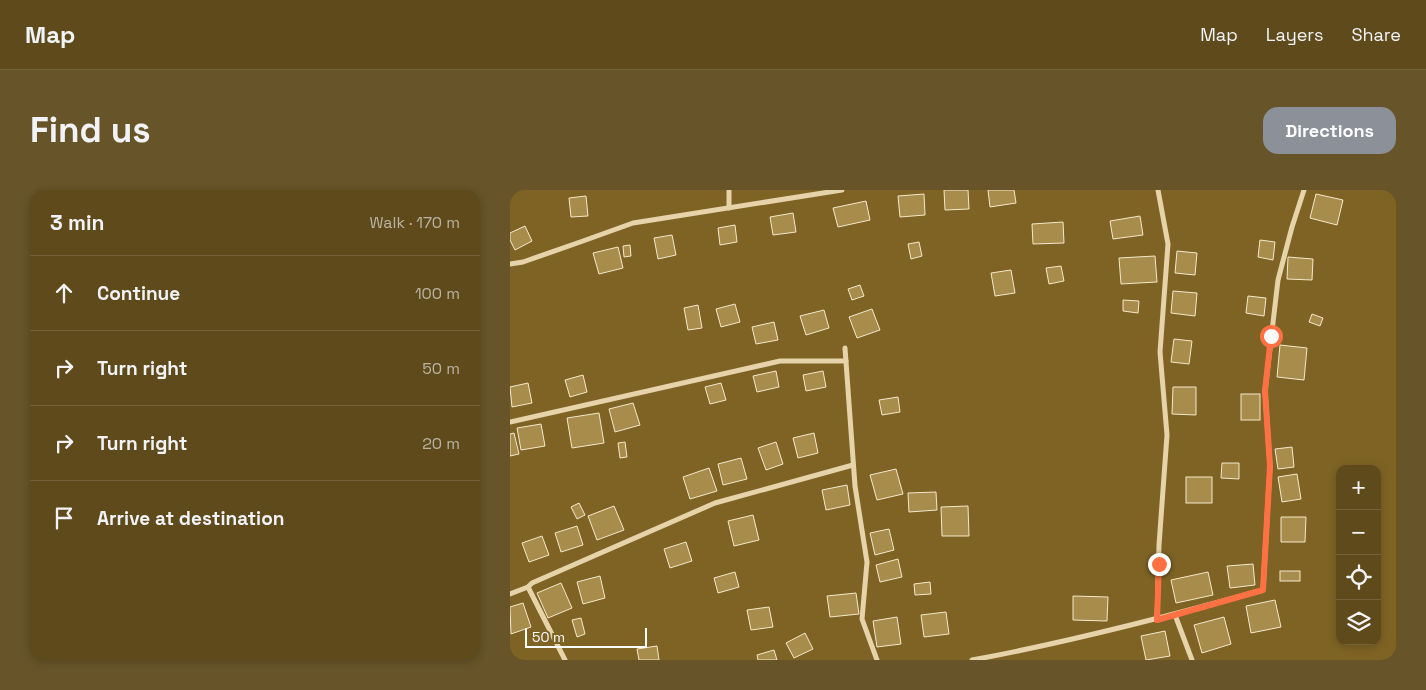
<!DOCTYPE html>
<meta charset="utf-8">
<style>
:root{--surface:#5e4a1b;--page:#675428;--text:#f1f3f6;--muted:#b9b3a3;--line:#73623a;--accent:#8c9099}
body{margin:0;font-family:"Space Grotesk",sans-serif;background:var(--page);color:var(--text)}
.controls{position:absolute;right:15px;bottom:15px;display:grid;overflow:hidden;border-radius:10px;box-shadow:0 2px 8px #0003}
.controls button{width:45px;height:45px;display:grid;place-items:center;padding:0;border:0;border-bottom:1px solid var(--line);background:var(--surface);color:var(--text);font:25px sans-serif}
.scale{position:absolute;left:15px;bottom:12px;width:122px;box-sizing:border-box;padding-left:5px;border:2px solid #fff;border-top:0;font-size:14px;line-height:18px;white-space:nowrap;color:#fff;-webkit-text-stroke:4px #7e6324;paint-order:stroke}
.stop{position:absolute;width:15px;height:15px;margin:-11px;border:4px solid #ff7043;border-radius:50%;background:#fff}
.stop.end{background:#ff7043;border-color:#fff;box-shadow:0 1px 5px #0008}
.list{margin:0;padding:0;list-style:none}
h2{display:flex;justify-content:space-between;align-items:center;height:65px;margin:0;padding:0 20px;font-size:21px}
h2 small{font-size:16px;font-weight:400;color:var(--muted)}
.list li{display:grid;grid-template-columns:32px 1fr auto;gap:15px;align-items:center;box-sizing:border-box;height:75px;padding:0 20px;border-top:1px solid var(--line)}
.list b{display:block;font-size:19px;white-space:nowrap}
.list em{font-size:16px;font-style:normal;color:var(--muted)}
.icon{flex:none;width:28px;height:28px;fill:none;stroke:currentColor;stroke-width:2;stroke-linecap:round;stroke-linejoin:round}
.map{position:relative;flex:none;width:886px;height:470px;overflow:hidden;border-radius:15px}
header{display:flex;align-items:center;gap:30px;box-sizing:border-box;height:70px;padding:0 25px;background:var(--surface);border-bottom:1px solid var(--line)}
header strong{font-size:24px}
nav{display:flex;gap:28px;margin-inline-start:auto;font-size:18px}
.intro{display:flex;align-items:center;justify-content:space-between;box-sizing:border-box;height:120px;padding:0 30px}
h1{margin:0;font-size:35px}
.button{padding:12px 22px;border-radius:15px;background:var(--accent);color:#fff;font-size:18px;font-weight:700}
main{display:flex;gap:30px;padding:0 30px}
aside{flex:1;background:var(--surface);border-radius:15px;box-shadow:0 2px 8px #0003}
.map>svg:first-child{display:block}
.building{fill:#a78c4c;stroke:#f5e8cd}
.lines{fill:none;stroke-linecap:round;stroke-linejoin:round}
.street{stroke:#e6d3aa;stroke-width:5}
.route{stroke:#ff7043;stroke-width:6}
</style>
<header>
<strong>Map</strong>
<nav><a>Map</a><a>Layers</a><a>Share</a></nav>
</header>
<div class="intro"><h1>Find us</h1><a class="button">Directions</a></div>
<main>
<aside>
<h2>3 min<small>Walk · 170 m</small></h2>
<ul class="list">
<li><svg class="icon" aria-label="ahead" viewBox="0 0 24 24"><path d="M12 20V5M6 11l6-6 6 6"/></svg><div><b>Continue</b></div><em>100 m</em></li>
<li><svg class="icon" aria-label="right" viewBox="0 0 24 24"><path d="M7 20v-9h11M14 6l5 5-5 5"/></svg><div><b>Turn right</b></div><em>50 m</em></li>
<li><svg class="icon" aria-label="right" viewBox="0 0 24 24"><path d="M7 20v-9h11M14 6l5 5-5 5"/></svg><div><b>Turn right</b></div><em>20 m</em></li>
<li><svg class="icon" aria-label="arrive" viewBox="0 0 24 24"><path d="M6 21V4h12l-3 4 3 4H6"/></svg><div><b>Arrive at destination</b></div></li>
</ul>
</aside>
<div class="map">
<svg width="886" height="470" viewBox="0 0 886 470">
<rect width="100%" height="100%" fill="#7e6324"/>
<g class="building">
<path d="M434,0H458L459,19L435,20Z"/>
<path d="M478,0H504L506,13L480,17Z"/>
<path d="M414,4L415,25L390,27L388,6Z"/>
<path d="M806,4L833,10L827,35L800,28Z"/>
<path d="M76,6L78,26L61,27L59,8Z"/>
<path d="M356,11L360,30L328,37L323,18Z"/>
<path d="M283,23L286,42L263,45L260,27Z"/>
<path d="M630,26L633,45L603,49L600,31Z"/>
<path d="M553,32L554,53L523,54L522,34Z"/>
<path d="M225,35L227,52L210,55L208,38Z"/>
<path d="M15,36L22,51L5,60L0,50V43Z"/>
<path d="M162,45L166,65L148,69L144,48Z"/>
<path d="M750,50L765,52L763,70L748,67Z"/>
<path d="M409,52L412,66L401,69L398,54Z"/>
<path d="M120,55L121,66L114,67L113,56Z"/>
<path d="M108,57L113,78L89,84L83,63Z"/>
<path d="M667,61L687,63L685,85L665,83Z"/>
<path d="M645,66L647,92L611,94L609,68Z"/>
<path d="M778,67L803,69L802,90L777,89Z"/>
<path d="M551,76L554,91L539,94L536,78Z"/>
<path d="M501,80L505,103L485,106L481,83Z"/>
<path d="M350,95L354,106L342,110L338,99Z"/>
<path d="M663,101L687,103L685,126L661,123Z"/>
<path d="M738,106L756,108L754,126L736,123Z"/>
<path d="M613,110L629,111L628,123L613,121Z"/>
<path d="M225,114L230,132L211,137L206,119Z"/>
<path d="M188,115L192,138L178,140L174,118Z"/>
<path d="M362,119L370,140L347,148L339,127Z"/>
<path d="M314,120L319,138L296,145L290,126Z"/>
<path d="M802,124L813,128L810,136L799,132Z"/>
<path d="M264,132L268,150L246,154L242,137Z"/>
<path d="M664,149L682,151L679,174L661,172Z"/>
<path d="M770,155L797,158L794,190L767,187Z"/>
<path d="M266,181L269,197L247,202L243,186Z"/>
<path d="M313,181L316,197L296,201L293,185Z"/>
<path d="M73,185L77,202L60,207L55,190Z"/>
<path d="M18,193L22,213L2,217L0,197Z"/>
<path d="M211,193L216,210L200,214L195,197Z"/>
<path d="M663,197H686V225L662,224Z"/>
<rect x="731" y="204" width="19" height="26"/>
<path d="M388,207L390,222L372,225L369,210Z"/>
<path d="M123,213L130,235L105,242L99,219Z"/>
<path d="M89,223L94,253L62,258L57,228Z"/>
<path d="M31,234L35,256L11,260L7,238Z"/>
<path d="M4,243L9,264L0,266V244Z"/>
<path d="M304,243L308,263L288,268L283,248Z"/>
<path d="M115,252L117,267L110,268L108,253Z"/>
<path d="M266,252L273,274L256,280L248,258Z"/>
<path d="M782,257L784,277L768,279L765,259Z"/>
<path d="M231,268L237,289L213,295L208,274Z"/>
<path d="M712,273H729V289L711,288Z"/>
<path d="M199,278L207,301L180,309L173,287Z"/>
<path d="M386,279L393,304L367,310L360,285Z"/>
<path d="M787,284L791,309L772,312L768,287Z"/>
<rect x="676" y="287" width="26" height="26"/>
<path d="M337,295L340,315L316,320L312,300Z"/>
<path d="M426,302L427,320L399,322L398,303Z"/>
<path d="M69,313L75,325L67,329L61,317Z"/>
<path d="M104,316L114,340L87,350L78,326Z"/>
<path d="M458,316L459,346H432L431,317Z"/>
<path d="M243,325L249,350L224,356L218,331Z"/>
<path d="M771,327H796L795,352H771Z"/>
<path d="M67,336L73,355L51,362L45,343Z"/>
<path d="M379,339L384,360L365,365L360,343Z"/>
<path d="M32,346L39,365L19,372L12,353Z"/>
<path d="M176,352L182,371L160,378L154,359Z"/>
<path d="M388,369L392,387L370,392L366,375Z"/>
<path d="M743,374L745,395L720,398L717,376Z"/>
<rect x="770" y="381" width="20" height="10"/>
<path d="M225,382L229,397L208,403L204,388Z"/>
<path d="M698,382L703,405L666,413L661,390Z"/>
<path d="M90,386L95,408L73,414L67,392Z"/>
<path d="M420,392L421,404L405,405L404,394Z"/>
<path d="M51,393L62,418L38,428L27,403Z"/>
<path d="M346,403L349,424L320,427L317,406Z"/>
<path d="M563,406L598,407L597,431L563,430Z"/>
<path d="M765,410L771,437L741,443L736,416Z"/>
<path d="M13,413L21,437L1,444L0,417Z"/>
<path d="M259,417L263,437L241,440L237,420Z"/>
<path d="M436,422L439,444L414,447L411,425Z"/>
<path d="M387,427L391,454L367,457L363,431Z"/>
<path d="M714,427L721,454L692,463L684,435Z"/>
<path d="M71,428L75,444L67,447L62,430Z"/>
<path d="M655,441L660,466L636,470L631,446Z"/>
<path d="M295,443L303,459L284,468L276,453Z"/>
<path d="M147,456L149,470H129L127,459Z"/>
<path d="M264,460L267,470H248L247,465Z"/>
</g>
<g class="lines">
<g class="street">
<path d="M219,0V18"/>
<path d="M0,74L13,72L73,51L123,33L332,0"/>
<path d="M335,158L345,296L357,372L352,429L367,470"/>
<path d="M0,232L270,171H336"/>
<path d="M18,397L55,470"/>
<path d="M0,404L18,397L22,393L205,313L343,275"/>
<path d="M665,425L682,470"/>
<path d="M647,430L649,355L657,245L650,162L658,54L648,0"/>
<path d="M462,470C560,452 656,427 753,400L760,276L755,201L768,90L782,37L794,0"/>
</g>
</g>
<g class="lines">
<path class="route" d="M649,374L647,430L753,400L760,276L755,201L761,146"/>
</g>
</svg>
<div class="controls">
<button>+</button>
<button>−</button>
<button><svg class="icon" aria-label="locate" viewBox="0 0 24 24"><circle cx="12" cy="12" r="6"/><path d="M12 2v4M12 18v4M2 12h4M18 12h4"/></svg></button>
<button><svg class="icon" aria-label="layers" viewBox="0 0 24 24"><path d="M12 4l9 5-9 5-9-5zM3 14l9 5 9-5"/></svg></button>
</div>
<div class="scale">50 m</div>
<div class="stop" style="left:761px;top:146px"></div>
<div class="stop end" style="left:649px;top:374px"></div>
</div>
</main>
